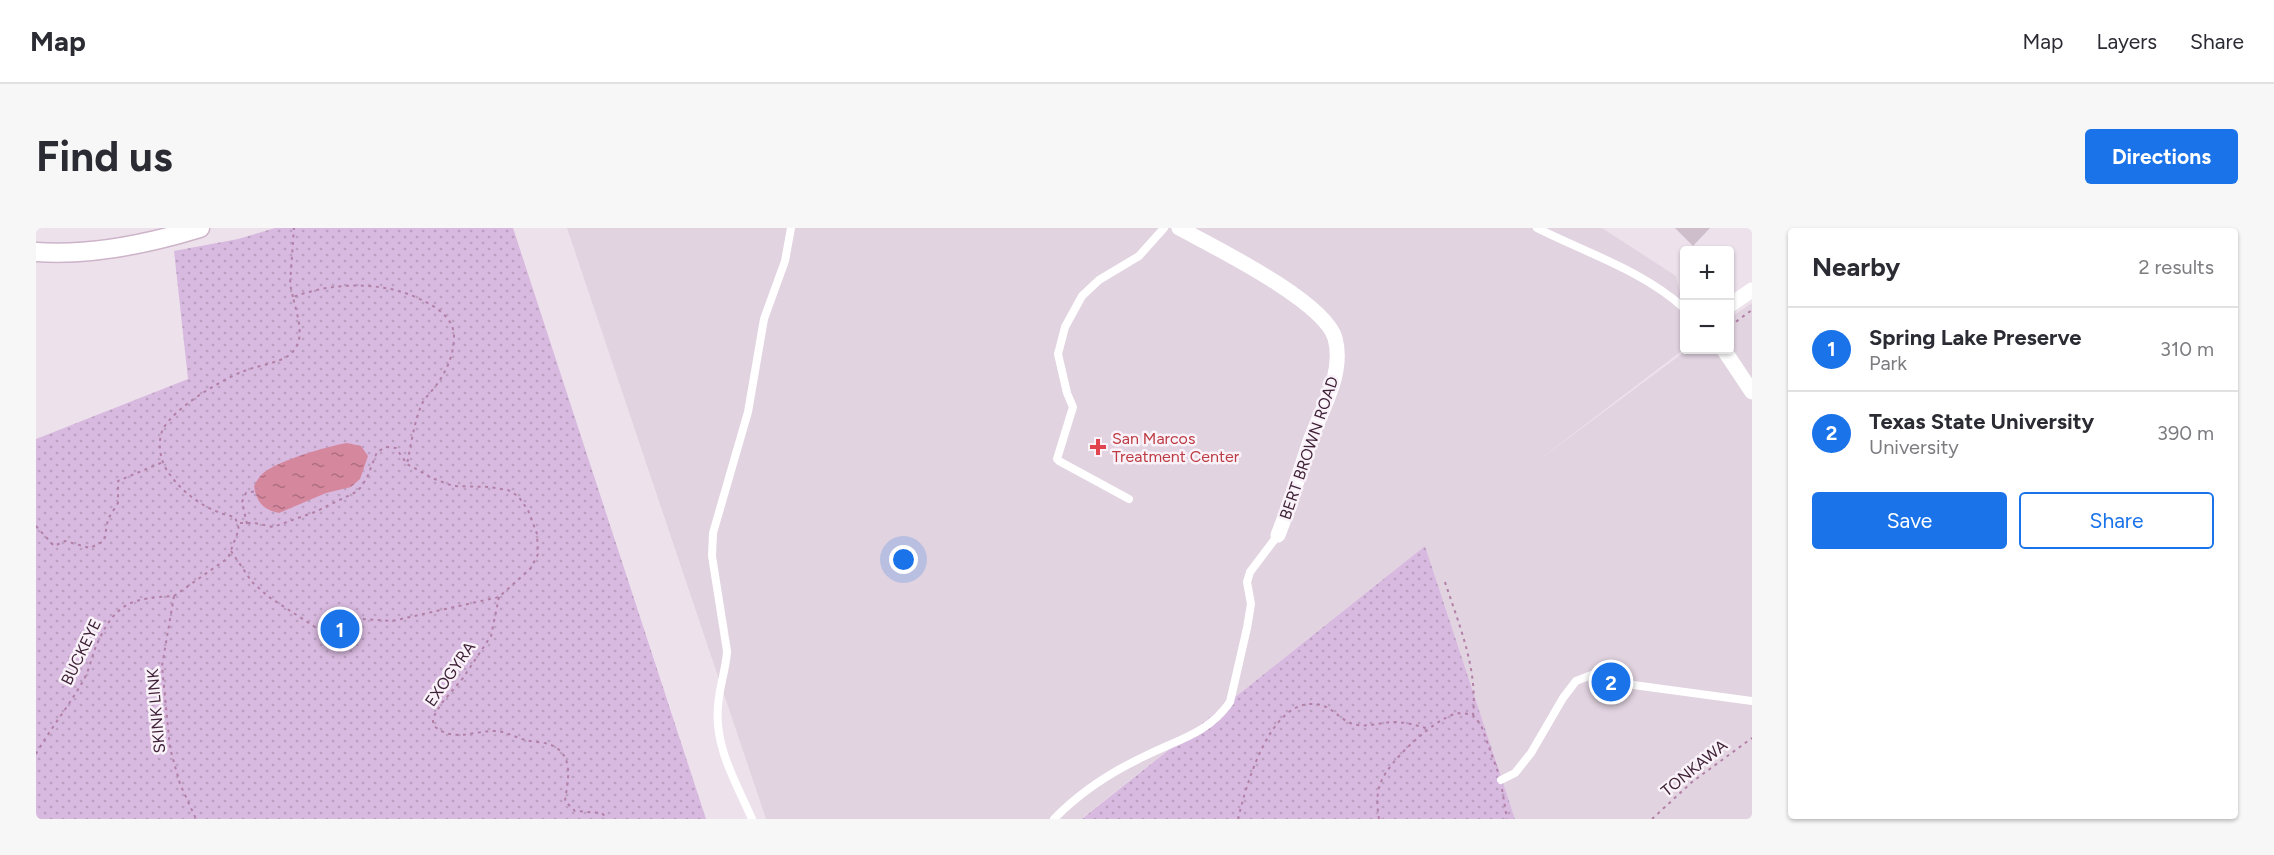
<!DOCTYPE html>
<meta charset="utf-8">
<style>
:root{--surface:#fff;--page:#f7f7f7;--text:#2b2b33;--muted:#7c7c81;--line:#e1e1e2;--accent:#1a73e8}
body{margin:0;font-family:Figtree,sans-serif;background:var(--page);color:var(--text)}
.controls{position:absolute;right:18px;top:18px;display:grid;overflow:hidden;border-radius:6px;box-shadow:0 2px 4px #0004}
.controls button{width:54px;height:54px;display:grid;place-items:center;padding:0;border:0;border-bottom:2px solid var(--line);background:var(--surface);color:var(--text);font:30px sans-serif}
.you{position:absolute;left:868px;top:332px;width:21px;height:21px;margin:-15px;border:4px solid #fff;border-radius:50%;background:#1a73e8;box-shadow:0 0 0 9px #1a73e833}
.badge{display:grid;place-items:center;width:39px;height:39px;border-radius:50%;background:var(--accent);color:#fff;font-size:20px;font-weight:700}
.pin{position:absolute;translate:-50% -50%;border:3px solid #fff;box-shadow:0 2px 6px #0006}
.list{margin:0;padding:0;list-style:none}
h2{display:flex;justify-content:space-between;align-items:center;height:78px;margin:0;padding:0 24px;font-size:26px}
h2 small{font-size:20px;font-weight:400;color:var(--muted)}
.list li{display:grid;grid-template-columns:39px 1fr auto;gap:18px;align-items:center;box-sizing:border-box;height:84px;padding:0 24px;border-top:2px solid var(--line)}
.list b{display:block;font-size:22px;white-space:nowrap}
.list p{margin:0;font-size:20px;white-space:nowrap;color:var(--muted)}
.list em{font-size:20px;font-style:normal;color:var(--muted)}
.actions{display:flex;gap:12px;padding:18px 24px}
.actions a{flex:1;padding:14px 0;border:2px solid var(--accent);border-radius:6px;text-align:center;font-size:21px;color:var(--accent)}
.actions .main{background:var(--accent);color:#fff}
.map{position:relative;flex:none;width:1716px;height:591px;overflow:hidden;border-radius:6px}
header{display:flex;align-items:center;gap:36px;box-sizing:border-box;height:84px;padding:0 30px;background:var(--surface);border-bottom:2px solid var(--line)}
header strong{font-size:28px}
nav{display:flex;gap:33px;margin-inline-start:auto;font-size:21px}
.intro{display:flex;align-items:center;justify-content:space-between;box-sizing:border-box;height:144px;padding:0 36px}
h1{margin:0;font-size:42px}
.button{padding:15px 27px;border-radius:6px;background:var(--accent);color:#fff;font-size:21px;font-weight:700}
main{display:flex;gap:36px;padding:0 36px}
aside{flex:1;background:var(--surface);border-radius:6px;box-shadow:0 2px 4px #0004}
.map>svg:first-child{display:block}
.built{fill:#e1d3e0}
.green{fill:url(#green-dots)}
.water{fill:url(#water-ripples)}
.building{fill:#cebecc}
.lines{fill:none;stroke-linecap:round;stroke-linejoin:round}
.secondary-casing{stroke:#cdb4c9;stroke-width:21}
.path{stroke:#b280a7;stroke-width:2;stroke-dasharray:3 4.5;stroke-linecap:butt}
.lane{stroke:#fff;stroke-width:8}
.street{stroke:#fff;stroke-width:15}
.secondary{stroke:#fff;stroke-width:18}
.health-dot{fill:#e0444e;stroke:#f9f2f9;stroke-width:2}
.labels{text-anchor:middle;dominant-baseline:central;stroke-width:5;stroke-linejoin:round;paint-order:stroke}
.health-label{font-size:16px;fill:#be3a42;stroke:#f9f2f9;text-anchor:start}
.street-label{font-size:16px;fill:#3f2137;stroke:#f9f2f9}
</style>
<header>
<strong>Map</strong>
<nav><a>Map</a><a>Layers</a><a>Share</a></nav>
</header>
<div class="intro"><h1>Find us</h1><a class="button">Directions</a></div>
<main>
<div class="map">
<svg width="1716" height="591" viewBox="0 0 1716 591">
<defs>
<pattern id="green-dots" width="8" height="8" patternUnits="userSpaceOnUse" patternTransform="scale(1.5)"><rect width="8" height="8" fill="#d8b9df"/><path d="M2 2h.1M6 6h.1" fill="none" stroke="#ba9fc0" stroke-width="1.8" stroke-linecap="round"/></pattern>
<pattern id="water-ripples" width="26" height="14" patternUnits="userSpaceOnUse" patternTransform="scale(1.5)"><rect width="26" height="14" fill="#d5879e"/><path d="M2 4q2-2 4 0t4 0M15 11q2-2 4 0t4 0" fill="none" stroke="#ae6e82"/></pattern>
</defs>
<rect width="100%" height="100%" fill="#ede2ec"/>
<path class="built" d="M531,0H1566L1640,48L1648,81V121L1495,238L1651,122H1694V90L1716,75V591H1479L1389,318L1045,591H730Z"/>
<g class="green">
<path d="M239,0H477L670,591H0V211L152,151L138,23L202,11Z"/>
<path d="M1389,318L1479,591H1046L1052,586Z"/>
</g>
<path class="water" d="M311,215L325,218L332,228L324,251L315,259L290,265L243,285C227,282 220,273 218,258C221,252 224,247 230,243C248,231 289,219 311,215Z"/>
<path class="building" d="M1639,0H1674L1657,18Z"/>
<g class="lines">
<g class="secondary-casing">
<path id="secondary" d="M0,24C55,28 112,16 164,0"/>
</g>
<g class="path">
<path d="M257,69L254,56L258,0"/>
<path d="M1694,98L1716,82"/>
<path d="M1694,106L1696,112"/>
<path d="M211,296L206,274L210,265L220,263L221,260"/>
<path d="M0,298L18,318L29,313L54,320L68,313L72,291L82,275V253L127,234"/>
<path d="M195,323L216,354L233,369L279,399L295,402L326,391L356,393L463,369L495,340L502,326L501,306L492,282L482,268L472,262L454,259L417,258L396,250L371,236L360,220L350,219L341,224L331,250L322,263L279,284L237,299L219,295H202"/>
<path d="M1409,354C1423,397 1442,441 1437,487"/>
<path d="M138,368L192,330L203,301L199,289C172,284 147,266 132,244C124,233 121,214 127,201C139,179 185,152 208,143C220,138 242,135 252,128C272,114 261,88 257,69C300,53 354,52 395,77C406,83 418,94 418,108C418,128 410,144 399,159C394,165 388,171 385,178C378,195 375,217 371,236"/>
<path d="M138,368L126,438L134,520L144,556L160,591"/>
<path d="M463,369L455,408L427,450L405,476L397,490V497C417,515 435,503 459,503C469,503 480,510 490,512C497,514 506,514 513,516C539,526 532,551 529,573L539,583L566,585L571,591"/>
<path d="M0,526C14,501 33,478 47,453C54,441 56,426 62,414C80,374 97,370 138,368"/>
<path d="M1466,561L1471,591"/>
<path d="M1202,591C1210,558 1233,473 1278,476C1298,477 1304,495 1322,497C1333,499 1347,494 1358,494C1371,494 1382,498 1394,501"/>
<path d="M1343,591C1341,579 1340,565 1345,554C1353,533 1397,492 1419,486C1424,484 1431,486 1437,487L1445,497L1462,544"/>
<path d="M1616,591L1656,554L1716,510"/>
</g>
<g class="lane">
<path d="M1501,0C1550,25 1606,42 1648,80"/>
<path d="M1093,271L1023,233L1021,231L1037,179L1031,165L1022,126L1029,99L1046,68L1063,52L1103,28L1128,0"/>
<path d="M1465,552L1479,545L1495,525L1527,470L1540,453L1558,446L1590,456L1716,473"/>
<path d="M716,591C700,554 678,519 682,478C683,459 690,442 691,423L676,328L677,305L712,184L728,91L749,33L755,0"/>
<path d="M1018,591C1044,564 1075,544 1109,528C1141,512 1173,505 1194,474L1211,400L1215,376L1211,354L1214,344L1242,307"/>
</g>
<g class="street">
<path d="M1143,0C1178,19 1288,73 1299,110C1309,147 1284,183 1273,216C1263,246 1254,277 1242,307"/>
<path d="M1694,77L1716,62"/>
<path d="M1688,122L1716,164"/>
</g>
<use href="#secondary" class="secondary"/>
</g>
<path class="health-dot" d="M1059 210h6v6h6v6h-6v6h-6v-6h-6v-6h6z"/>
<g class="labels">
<g class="health-label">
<text x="1076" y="210">San Marcos<tspan x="1076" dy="18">Treatment Center</tspan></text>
</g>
<g class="street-label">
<text transform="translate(1273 220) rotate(-71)">BERT BROWN ROAD</text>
<text transform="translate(45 424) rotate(-64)">BUCKEYE</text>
<text transform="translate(414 446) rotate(-55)">EXOGYRA</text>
<text transform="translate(120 483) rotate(-95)">SKINK LINK</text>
<text transform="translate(1658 540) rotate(-39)">TONKAWA</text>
</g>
</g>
</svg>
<div class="controls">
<button>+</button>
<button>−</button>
</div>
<div class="you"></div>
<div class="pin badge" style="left:304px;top:401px">1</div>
<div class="pin badge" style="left:1575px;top:454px">2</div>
</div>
<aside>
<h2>Nearby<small>2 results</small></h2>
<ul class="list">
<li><span class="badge">1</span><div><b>Spring Lake Preserve</b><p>Park</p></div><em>310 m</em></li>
<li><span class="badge">2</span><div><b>Texas State University</b><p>University</p></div><em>390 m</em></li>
</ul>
<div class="actions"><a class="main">Save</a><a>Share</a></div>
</aside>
</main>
